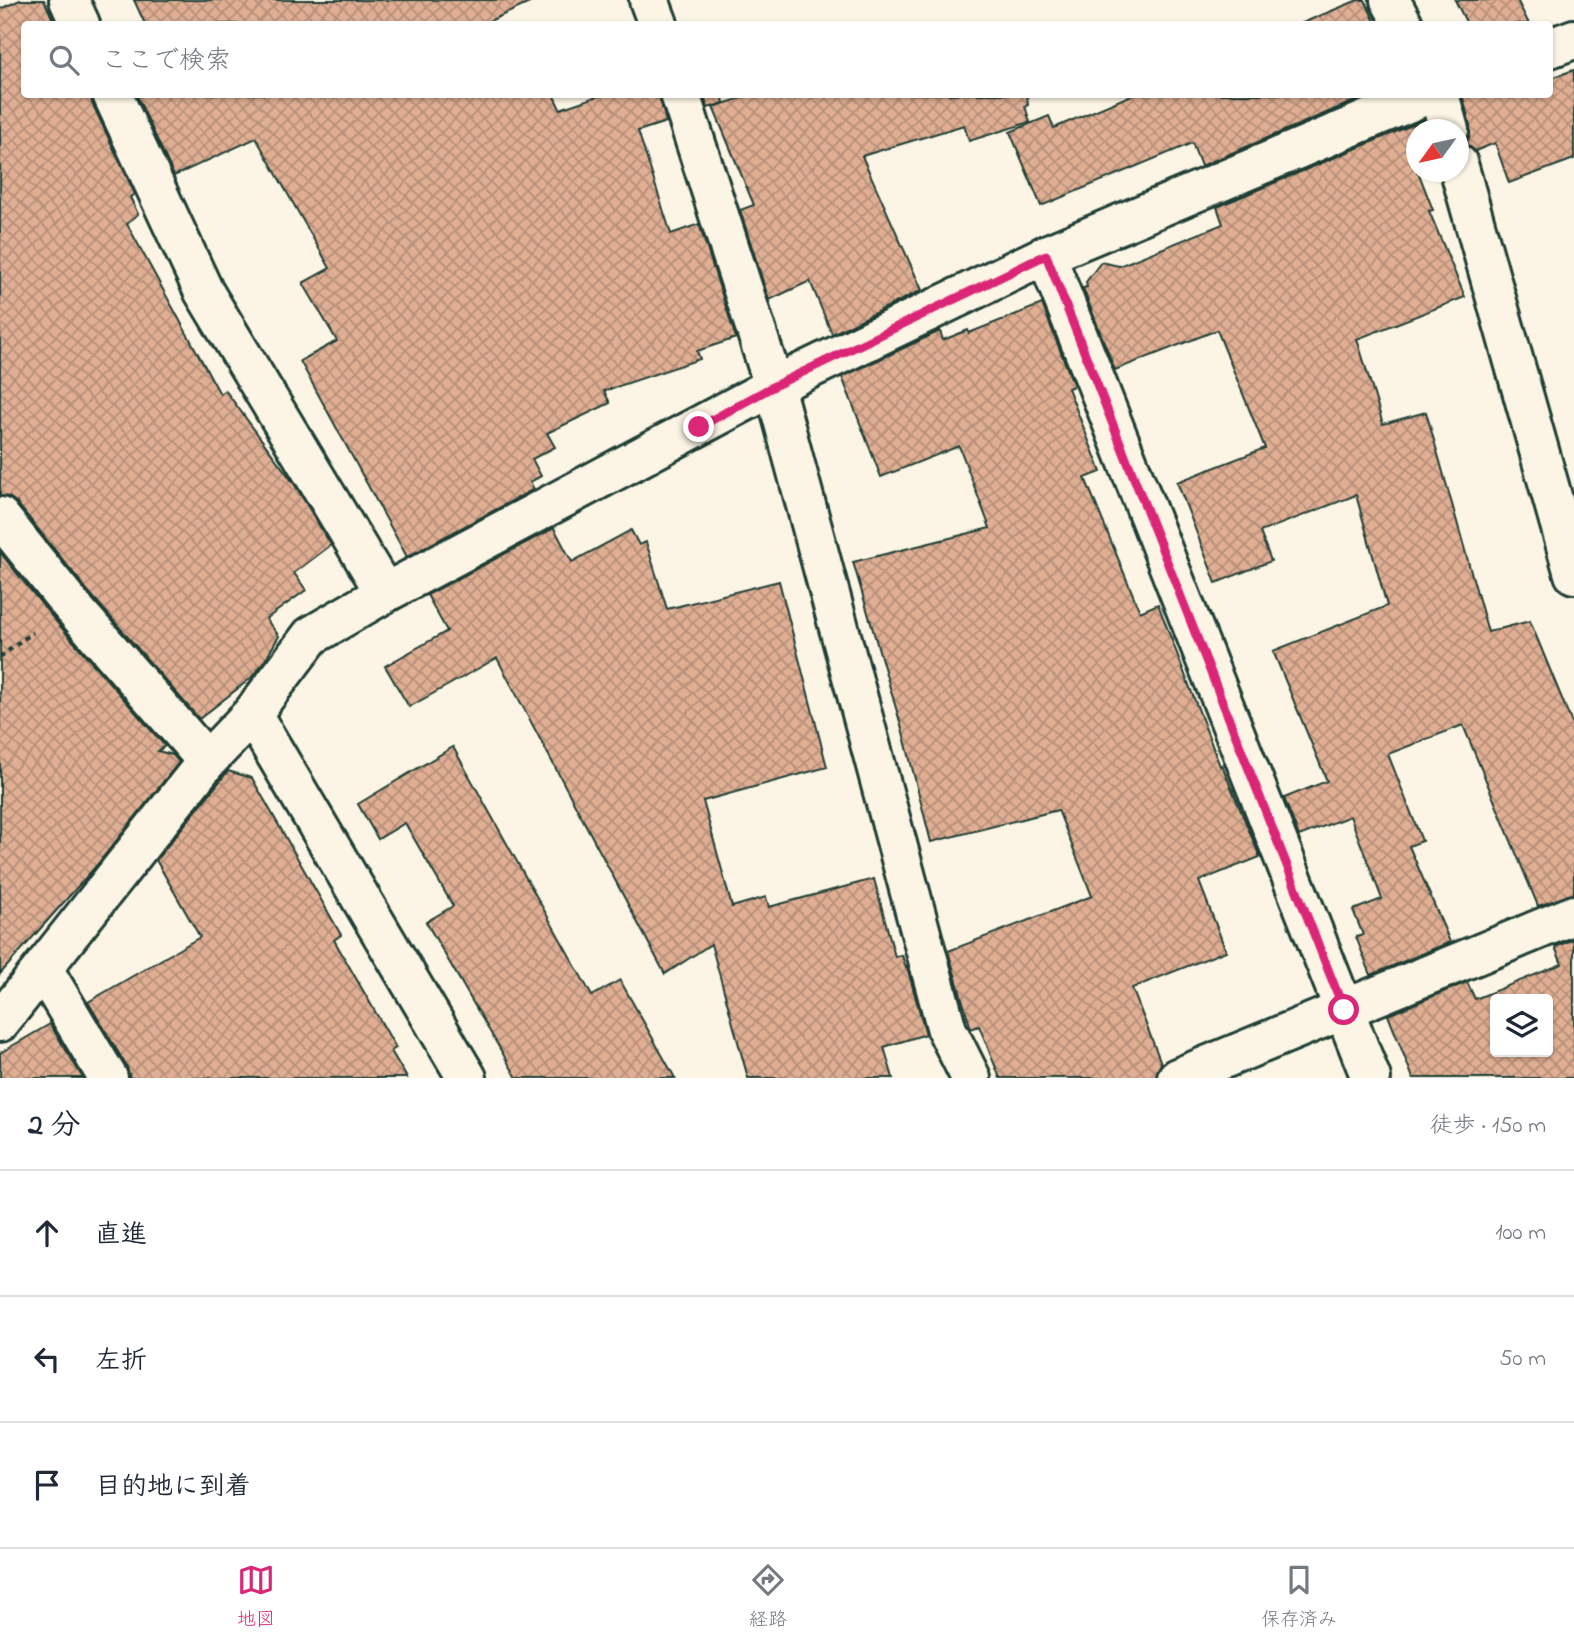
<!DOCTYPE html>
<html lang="ja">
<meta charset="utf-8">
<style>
:root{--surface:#fff;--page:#f6f6f7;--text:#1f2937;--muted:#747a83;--line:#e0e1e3;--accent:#db2777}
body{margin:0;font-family:"Indie Flower","Klee One",sans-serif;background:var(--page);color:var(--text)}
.controls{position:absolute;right:21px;bottom:21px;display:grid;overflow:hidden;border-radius:7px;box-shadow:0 2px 5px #0004}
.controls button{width:63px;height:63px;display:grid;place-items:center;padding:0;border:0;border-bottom:2px solid var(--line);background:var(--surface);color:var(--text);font:35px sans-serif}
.compass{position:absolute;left:1406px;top:119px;width:63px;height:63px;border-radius:50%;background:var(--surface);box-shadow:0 2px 5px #0004;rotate:237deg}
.stop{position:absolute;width:21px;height:21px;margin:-16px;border:5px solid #db2777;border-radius:50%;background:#fff}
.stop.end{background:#db2777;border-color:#fff;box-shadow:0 2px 7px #0008}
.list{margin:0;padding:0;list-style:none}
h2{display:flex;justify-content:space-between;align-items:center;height:91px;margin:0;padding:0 28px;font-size:30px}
h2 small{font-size:23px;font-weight:400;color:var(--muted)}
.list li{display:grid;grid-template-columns:46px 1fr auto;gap:21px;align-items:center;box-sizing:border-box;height:126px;padding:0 28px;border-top:2px solid var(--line)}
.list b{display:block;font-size:26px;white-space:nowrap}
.list em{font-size:23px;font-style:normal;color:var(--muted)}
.icon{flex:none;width:38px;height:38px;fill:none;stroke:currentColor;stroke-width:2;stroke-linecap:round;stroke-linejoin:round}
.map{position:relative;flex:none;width:1574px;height:1078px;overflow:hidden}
.search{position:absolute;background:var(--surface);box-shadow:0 2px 5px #0004;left:21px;right:21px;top:21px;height:77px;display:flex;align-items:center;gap:18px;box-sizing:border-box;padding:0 24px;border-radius:7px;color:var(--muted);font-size:26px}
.sheet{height:469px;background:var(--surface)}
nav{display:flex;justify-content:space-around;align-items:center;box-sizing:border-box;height:98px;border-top:2px solid var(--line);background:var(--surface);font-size:19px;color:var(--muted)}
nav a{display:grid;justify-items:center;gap:4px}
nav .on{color:var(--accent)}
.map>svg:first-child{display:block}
.building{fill:url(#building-cross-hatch);stroke:#1f3d34;stroke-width:2;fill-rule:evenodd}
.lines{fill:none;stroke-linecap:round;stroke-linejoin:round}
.minor-casing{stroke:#1f3d34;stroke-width:44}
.path{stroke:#1f3d34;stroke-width:4.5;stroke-dasharray:5 5;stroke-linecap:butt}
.minor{stroke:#fcf5e5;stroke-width:38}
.route{stroke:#db2777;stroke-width:9}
</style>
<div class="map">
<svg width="1574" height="1078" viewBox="0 0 1574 1078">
<defs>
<pattern id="building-cross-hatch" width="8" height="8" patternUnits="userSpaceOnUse" patternTransform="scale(1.75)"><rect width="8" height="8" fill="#e0ae93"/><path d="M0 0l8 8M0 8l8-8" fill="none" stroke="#b58f79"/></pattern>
</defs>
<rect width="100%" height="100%" fill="#fcf5e5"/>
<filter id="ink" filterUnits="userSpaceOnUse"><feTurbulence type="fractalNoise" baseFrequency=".0143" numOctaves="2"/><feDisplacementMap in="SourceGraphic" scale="14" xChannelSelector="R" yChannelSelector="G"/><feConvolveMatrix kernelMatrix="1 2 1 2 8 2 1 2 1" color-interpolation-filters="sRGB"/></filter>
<g filter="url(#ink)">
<g class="building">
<path d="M20,0H44L55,24H24V94H91L92,103L135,194L130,197L138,214L127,224L220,394L225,390L295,485L331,545L294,573L306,590L266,619L279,636L264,662L251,678L199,719L87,590L17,503L9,497L0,496V9Z"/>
<path d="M134,0H536L483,24H145Z"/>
<path d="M1358,0H1365L1376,24H1300Z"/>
<path d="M1455,0H1517L1529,24H1467Z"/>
<path d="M1550,69L1554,77L1574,70V159L1509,183L1495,143L1475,151L1466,144L1470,135V125L1462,94H1550Z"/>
<path d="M136,94H553L560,109L604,94H659L666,122L638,131L671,234L699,224L736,338L697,351L700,359L604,391L610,403L547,433L555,447L532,459L541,476L530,482L534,489L407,557L300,361L337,341L303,283L330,268L256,138L174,176Z"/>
<path d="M703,94H722L724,103L708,108Z"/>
<path d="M754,94H1027L1028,105L1025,106L1030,122L969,141L964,125L862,156L922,290L832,334L810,281L769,300L740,210L754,205L713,107Z"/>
<path d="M1134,94H1371L1201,166L1192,143L1041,206L1010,132L1049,116L1054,128Z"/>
<path d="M1424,120L1426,130H1417V172H1424L1419,174L1433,210L1429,211L1465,297L1357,339L1383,424L1426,412L1488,632L1530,621L1574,728V894L1538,906L1463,725L1388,754L1422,841L1409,846L1450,942L1371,975L1356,937L1363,935L1353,910L1382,899L1350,816L1299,836L1284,798L1327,781L1273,651L1387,606L1356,495L1260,532L1271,561L1216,583L1177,482L1265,448L1217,330L1115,370L1083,288L1087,287L1086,282L1101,262L1119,266L1223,224L1217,207Z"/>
<path d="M1042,304L1074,386L1068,388L1101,472L1085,478L1140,612L1158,604L1220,766L1222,765L1260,857L1199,881L1226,951L1132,988L1161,1063L1156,1078H1000L979,1026L971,1029L948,951L1092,896L1058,810L931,842L903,732L853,562L990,528L959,446L881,477L842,377L940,331L943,340L968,330L969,333Z"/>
<path d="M554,528L572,562L631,530L639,545L646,542L667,609L779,581L827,767L703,801L732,907L766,897L769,907L874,879L895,957L902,955L906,968L907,967L926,1034L884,1047L893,1078H748L711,944L665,974L497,658L409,707L385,666L447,631L427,595Z"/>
<path d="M0,552L53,618L165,746L158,751L173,755L179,762L96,866L0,974Z"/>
<path d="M453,747L592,996L620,980L675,1078H517L426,922L453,906L405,823L378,839L358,804Z"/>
<path d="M228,771L252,778L341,935L334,940L396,1048L391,1051L407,1078H130L127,1067L88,1002L200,937L156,860Z"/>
<path d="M1574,939V1078H1413L1388,1015L1467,982L1475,999L1562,964L1555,947ZM1495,999H1548V1052H1495Z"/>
<path d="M50,1024L83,1078H0V1053Z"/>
</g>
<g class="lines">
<g class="minor-casing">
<g id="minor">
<path d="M69,0L80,24"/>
<path d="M649,0L658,24"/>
<path d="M1390,0L1403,24"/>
<path d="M1550,48L1574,39"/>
<path d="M112,94L204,292L385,593"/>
<path d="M680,94L774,386L947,1030L971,1078"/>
<path d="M1439,94L1449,130"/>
<path d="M1458,164L1574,574"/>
<path d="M1046,255L1371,1078"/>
<path d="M0,517L70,604L207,761"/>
<path d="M252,714L467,1078"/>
<path d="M43,969L108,1078"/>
<path d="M0,1022L207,761L252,714L311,636L385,593L774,386L1046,255L1429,94"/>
<path d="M1177,1078L1574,915"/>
</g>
</g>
<path class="path" d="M0,657L33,632"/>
<use href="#minor" class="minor"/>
</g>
</g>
<g class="lines" filter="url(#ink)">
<path class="route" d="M699,427L774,386L1046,255L1344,1010"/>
</g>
</svg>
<div class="controls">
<button><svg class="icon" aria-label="layers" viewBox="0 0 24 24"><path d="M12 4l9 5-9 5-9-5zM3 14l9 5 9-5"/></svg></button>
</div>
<svg class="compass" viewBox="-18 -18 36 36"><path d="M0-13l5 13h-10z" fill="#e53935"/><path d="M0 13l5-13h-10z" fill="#747a83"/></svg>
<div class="stop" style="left:1344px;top:1010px"></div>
<div class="stop end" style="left:699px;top:427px"></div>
<div class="search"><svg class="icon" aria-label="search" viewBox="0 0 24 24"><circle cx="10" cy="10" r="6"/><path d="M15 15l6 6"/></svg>ここで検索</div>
</div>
<section class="sheet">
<h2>2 分<small>徒歩 · 150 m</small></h2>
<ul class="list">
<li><svg class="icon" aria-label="ahead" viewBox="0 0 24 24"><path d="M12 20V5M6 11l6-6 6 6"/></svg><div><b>直進</b></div><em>100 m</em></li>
<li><svg class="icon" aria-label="left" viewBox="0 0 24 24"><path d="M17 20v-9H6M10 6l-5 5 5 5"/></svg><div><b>左折</b></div><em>50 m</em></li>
<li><svg class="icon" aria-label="arrive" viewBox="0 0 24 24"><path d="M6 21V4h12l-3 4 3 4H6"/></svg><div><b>目的地に到着</b></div></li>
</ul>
</section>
<nav>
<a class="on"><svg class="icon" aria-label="map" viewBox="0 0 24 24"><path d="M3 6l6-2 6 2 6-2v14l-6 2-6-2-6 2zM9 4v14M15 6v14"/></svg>地図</a>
<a><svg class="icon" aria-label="directions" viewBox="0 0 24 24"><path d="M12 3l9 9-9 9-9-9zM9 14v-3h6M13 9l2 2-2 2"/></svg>経路</a>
<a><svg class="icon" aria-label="saved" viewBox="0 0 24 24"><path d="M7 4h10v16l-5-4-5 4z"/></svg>保存済み</a>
</nav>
